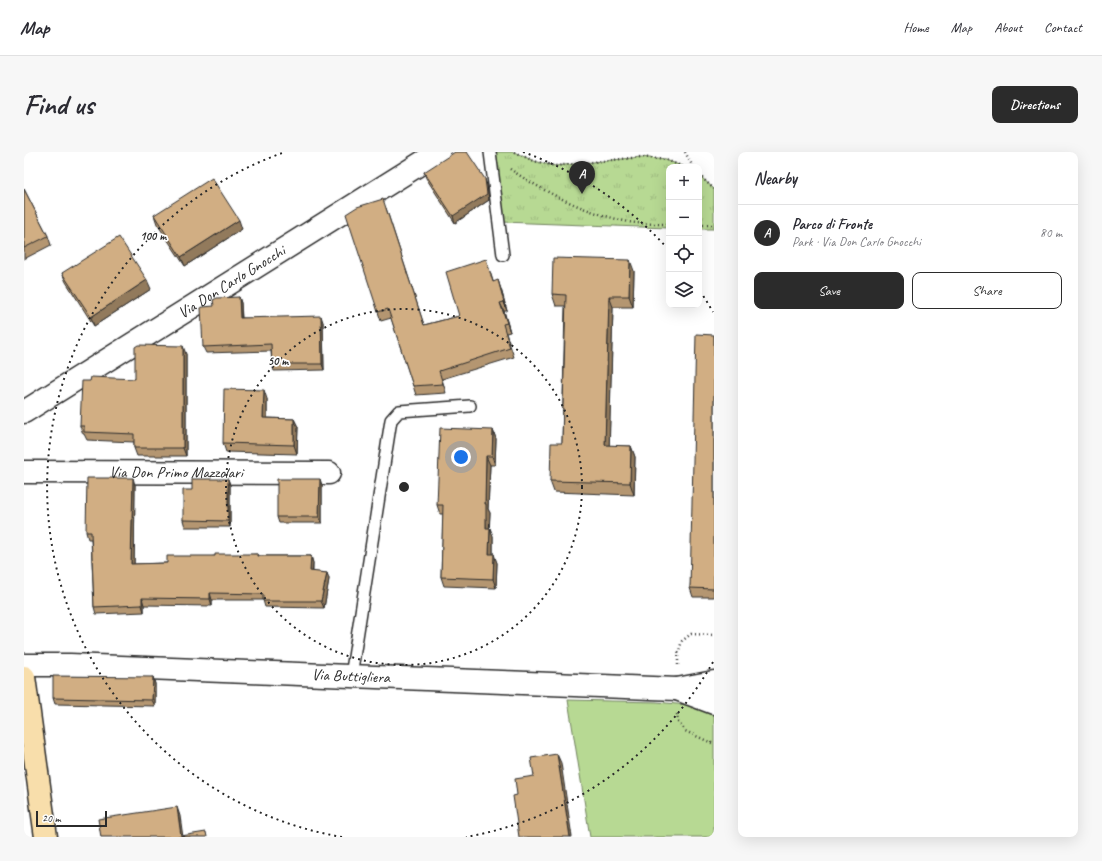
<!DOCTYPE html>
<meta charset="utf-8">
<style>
:root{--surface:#fff;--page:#f7f7f7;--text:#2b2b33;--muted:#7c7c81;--line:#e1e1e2;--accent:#2b2b2b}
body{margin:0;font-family:Caveat,sans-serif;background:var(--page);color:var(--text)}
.controls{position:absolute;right:12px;top:12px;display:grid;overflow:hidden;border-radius:8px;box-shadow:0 4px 16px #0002}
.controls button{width:36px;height:36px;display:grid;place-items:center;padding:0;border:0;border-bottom:1px solid var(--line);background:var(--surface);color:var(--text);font:20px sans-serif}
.scale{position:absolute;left:12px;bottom:10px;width:71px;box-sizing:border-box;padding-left:4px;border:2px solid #2b2b2b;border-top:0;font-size:11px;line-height:14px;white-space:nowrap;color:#2b2b2b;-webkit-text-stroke:3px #fff;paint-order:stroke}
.you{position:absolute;left:437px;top:305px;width:14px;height:14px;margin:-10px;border:3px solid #fff;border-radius:50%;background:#1a73e8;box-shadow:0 0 0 6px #1a73e833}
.badge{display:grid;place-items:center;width:26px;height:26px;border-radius:50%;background:var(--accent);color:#fff;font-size:13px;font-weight:700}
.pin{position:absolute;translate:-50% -33px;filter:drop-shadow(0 1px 2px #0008)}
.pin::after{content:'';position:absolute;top:21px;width:14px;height:12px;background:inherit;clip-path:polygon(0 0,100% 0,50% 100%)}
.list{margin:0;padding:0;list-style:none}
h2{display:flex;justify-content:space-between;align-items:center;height:52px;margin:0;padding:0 16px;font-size:17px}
h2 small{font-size:13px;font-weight:400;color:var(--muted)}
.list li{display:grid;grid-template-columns:26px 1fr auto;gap:12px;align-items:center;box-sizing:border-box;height:56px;padding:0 16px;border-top:1px solid var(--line)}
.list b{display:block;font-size:15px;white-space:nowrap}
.list p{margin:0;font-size:13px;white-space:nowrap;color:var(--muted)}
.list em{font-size:13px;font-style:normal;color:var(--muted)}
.actions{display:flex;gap:8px;padding:12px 16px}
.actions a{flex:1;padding:9px 0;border:1px solid var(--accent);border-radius:8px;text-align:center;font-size:14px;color:var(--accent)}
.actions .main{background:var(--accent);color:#fff}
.icon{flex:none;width:22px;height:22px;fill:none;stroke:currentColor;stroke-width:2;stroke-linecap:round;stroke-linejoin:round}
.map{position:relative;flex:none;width:690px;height:685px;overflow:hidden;border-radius:8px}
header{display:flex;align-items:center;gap:24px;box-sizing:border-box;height:56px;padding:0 20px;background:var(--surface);border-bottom:1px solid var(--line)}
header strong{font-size:19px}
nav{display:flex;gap:22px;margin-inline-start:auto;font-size:14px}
.intro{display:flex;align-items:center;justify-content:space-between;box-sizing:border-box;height:96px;padding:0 24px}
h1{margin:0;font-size:28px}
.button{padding:10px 18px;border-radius:8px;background:var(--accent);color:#fff;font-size:14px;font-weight:700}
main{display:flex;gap:24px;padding:0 24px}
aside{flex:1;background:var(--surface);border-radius:8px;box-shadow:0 4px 16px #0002}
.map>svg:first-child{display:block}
.grass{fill:#b7d993;stroke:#71825f}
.park{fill:url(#park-tufts);stroke:#71825f}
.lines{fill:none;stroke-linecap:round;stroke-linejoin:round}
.lane-casing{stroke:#2b2b2b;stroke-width:14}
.street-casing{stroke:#2b2b2b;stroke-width:25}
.primary-casing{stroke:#2b2b2b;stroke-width:25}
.path{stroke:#2b2b2b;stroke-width:2.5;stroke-dasharray:1 3;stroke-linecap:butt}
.lane{stroke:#fff;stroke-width:11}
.street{stroke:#fff;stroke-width:22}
.primary{stroke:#f8deab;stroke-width:22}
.wall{fill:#b49671;stroke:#2b2b2b}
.shaded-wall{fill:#927a5c;stroke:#2b2b2b}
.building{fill:#d1ae83;stroke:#2b2b2b}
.ring{fill:none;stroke:#2b2b2b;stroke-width:2;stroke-dasharray:2 4}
.labels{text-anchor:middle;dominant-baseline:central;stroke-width:3.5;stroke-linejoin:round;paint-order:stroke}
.street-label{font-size:16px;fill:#2b2b2b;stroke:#fff}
.centre{fill:#2b2b2b;stroke:#fff;stroke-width:2}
.ring-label{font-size:12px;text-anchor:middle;font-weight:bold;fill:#2b2b2b;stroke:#fff;stroke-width:3.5;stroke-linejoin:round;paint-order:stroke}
</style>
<header>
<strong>Map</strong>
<nav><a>Home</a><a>Map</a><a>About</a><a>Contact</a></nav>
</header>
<div class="intro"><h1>Find us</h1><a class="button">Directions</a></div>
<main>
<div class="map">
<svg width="690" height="685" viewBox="0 0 690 685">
<defs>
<pattern id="park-tufts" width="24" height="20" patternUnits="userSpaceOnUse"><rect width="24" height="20" fill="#b7d993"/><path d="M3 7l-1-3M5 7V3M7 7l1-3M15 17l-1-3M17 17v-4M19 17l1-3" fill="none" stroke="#9eba7f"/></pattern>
</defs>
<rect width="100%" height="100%" fill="#fff"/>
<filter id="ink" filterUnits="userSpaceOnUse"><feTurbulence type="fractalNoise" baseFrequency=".025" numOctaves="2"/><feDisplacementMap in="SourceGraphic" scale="8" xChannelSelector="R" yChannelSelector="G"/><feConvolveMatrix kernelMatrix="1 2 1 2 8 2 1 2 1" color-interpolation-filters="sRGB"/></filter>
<g filter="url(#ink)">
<path class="grass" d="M544,548L632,550L663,553L690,563V685H566Z"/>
<g class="park">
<path d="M466,0H490L510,9L531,14L617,5L642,8L660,15H645V76L478,70Z"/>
<path d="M675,23L690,37V77H675Z"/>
</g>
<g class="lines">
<g class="lane-casing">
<g id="lane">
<path d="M466,0L479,103"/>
<path d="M327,524L367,268L375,259L446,254"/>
</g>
</g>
<g class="street-casing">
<g id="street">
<path id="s1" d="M0,260L415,0"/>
<path id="s2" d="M0,320L305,321"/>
<path id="s3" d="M0,513H46L653,537L690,530"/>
<path d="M653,537L690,551"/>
</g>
</g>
<g class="primary-casing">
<path id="primary" d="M0,525L22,685"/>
</g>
<g class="path">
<path d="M490,0L510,9L531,14L617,5L642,8L660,15"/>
<path d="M661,0L669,15"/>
<path d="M486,17C521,41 563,61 605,70C618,72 632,72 645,72"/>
<path d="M675,23L690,37"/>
<path d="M644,46L645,45"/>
<path d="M675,73H690"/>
<path d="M654,513V502L658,489L667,482L690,483"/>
<path d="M653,562L654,570L661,579L690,592"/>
</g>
<use href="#lane" class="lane"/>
<use href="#street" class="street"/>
<use href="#primary" class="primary"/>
</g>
<g class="wall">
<path d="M400,20L463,33L465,48L431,71L402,26Z"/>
<path d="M0,37L24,84L27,93L0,107Z"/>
<path d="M362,56L400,173L435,164L462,107L469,129L477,137L483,159H480L486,180L482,181L490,205L418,227L422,241L392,243L367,166L357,169L354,160Z"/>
<path d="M130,63L218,77L161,114L133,72Z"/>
<path d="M610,119L609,155H589L585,294H607L611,305L610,343L530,340L526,329L538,291L541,154H532L528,142Z"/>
<path d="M38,121L127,137L70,174L42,130Z"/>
<path d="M215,145L217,151L218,166L299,170L300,218L250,219L248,212L247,199L182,201L179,195L190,154Z"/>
<path d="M690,183V445H669L666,436Z"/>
<path d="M162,202V304H113L110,296V290L63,288L60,282H59L56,274L66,229L111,227Z"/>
<path d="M243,247V266L270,267L274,275L273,302L202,300L199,291Z"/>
<path d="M469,278L472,287L471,313H466L464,357L466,361L465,376L469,384V402L473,411L472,436L420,434L417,425L419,362H416L413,353Z"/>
<path d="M204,327L206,333V375H161L159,368L168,338Z"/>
<path d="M111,333L110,412L143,411L191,404L234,402L235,404H287L289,411V420L303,421L305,427L300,456L241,455L239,448H188V454L120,453V460L72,462L70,455L67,387H64L62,380Z"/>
<path d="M298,333V371H255L253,365Z"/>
<path d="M129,525L131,532V554L31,552L29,546Z"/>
</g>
<g class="shaded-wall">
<path d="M461,27L463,33L465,48L431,71L429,64Z"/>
<path d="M215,68L218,77L161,114L157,105Z"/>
<path d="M606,108L610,119L609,155L605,144Z"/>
<path d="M123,128L127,137L70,174L67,165Z"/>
<path d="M474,128L477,137L483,159L480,150Z"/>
<path d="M585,144L589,155L585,305L581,293Z"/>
<path d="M215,145L217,151L218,172L216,166Z"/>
<path d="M476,151L480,159L486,180L483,171Z"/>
<path d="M297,164L299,170L300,218L298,212Z"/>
<path d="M159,194L162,202V304L159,296Z"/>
<path d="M240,238L243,247V275L239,266Z"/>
<path d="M270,267L274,275L273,302L270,293Z"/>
<path d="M469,278L472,287L471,313L468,304Z"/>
<path d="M607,294L611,305L610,343L606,331Z"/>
<path d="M462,304L466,313L464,357L466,361L465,384L462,376L461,352Z"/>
<path d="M109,326L111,333L110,419L107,412Z"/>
<path d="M204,327L206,333V375L204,369Z"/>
<path d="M296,327L298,333V371L295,365Z"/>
<path d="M466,376L469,384V411L465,402Z"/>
<path d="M470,402L473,411L472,436L469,427Z"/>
<path d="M287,404L289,411L288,426L286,419Z"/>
<path d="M303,421L305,427L300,456L297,449Z"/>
<path d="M186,441L188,448V454L186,447Z"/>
<path d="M118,446L120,453V460L118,453Z"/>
<path d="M129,525L131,532V554L128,548Z"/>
<path d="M533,602L537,611L548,685H546Z"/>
<path d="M153,655L156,664L159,685L157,684Z"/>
</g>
<g class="building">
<path d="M431,0H443L461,27L463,42L429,64L400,20Z"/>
<path d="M188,26L215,68L157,105L130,63Z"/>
<path d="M0,37L24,84L0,96Z"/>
<path d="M359,47L400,173L435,164L422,120L462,107L469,130L474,128L480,150L476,151L483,171L479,172L486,196L415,219L419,232L389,234L364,157L354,160L322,62L333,55Z"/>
<path d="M95,85L123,128L67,165L38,121Z"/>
<path d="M529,106L606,108L605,144H585L581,293L607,294L606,331L526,329L527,291H538L542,143L528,142Z"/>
<path d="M215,145L216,166L297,164L298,212H248L247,192L179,195L177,156L179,155L190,154L189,148L193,146Z"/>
<path d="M672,182L690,183V437L666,436Z"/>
<path d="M114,193L159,194V296H110V282L60,280V274H56L58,229H66L67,225L111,227V195Z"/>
<path d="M200,237L240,238L239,266L270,267V293L199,291Z"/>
<path d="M416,276L469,278L468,304H462L461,352H462V376H466L465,402H470L469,427L417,425L419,353H413Z"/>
<path d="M63,326H109L107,412L143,411V404H191V402H234V404H287L286,419L303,421L297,449H239V442L186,441V447L118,446V453L70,455L67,380H62Z"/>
<path d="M168,327H204V369L159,368V338H168Z"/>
<path d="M253,327H296L295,365H253Z"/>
<path d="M29,524L129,525L128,548L29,546Z"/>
<path d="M533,602L546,685H495L489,644L493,643L491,627L510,624L507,606Z"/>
<path d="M153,655L157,684L182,680L183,685H77L74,667Z"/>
</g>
</g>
<g class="ring">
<circle cx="380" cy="335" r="178"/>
<path d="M689 510A355 355 0 0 1 442 685M318 685A355 355 0 0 1 261 0M499 0A355 355 0 0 1 644 97M676 139A355 355 0 0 1 689 160"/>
</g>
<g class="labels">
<g class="street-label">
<text stroke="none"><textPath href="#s1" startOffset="245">Via Don Carlo Gnocchi</textPath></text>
<text stroke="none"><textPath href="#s2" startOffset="152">Via Don Primo Mazzolari</textPath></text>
<text stroke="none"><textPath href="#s3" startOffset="327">Via Buttigliera</textPath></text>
</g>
</g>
<circle cx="380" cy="335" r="6" class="centre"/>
<g class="ring-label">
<text x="129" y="88">100 m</text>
<text x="254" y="213">50 m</text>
</g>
</svg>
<div class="controls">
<button>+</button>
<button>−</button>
<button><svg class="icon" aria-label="locate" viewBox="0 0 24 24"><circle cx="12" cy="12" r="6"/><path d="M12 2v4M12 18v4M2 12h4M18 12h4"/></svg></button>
<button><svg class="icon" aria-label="layers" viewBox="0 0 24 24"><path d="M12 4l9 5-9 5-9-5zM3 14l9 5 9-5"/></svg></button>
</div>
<div class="scale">20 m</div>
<div class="you"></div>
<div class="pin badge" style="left:558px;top:42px">A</div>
</div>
<aside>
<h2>Nearby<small></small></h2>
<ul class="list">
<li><span class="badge">A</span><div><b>Parco di Fronte</b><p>Park · Via Don Carlo Gnocchi</p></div><em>80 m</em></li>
</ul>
<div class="actions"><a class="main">Save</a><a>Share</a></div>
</aside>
</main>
